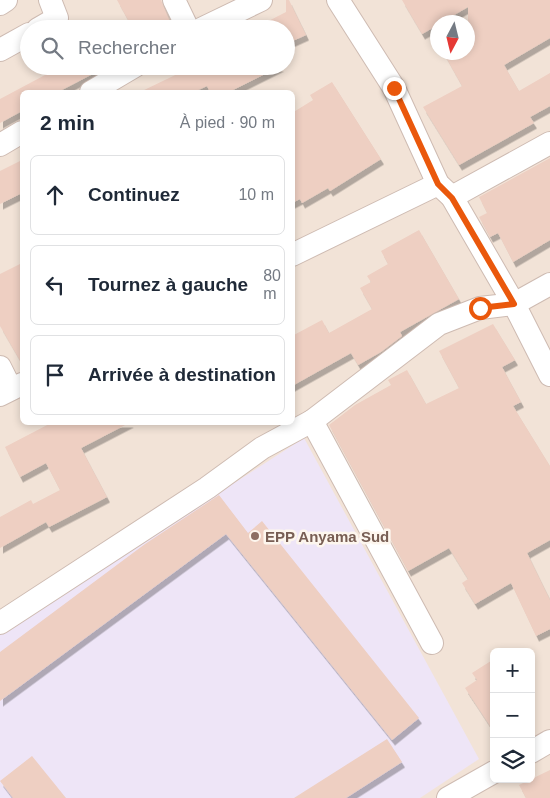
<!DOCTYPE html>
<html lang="fr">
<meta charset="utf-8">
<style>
:root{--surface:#fff;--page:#f6f6f7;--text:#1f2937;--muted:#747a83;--line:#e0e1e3}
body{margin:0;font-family:Helvetica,sans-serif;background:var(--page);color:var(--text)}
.controls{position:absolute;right:15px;bottom:15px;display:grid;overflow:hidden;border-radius:8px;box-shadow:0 2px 8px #0003}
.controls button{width:45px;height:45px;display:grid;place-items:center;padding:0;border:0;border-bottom:1px solid var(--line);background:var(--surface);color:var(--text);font:25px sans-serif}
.compass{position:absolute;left:430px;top:15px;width:45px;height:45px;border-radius:50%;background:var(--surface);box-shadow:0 2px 8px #0003;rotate:187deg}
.stop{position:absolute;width:15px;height:15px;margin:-11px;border:4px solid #ea580c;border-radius:50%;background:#fff}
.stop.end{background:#ea580c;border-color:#fff;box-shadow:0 1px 5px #0008}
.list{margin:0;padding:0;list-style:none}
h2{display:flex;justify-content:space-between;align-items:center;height:65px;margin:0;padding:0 20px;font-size:21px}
h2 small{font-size:16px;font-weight:400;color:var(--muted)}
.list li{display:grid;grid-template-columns:32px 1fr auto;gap:15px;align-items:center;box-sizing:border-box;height:80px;margin:0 10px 10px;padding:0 10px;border:1px solid var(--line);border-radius:8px}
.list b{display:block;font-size:19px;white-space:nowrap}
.list em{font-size:16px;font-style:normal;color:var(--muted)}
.icon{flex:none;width:28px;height:28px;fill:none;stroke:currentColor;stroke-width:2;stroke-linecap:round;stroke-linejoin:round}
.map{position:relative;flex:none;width:550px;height:798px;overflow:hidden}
.search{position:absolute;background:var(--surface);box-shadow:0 2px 8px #0003;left:20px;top:20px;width:275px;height:55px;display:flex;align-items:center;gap:12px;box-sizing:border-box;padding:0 18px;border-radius:28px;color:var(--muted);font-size:19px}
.panel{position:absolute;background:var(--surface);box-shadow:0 2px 8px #0003;left:20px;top:90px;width:275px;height:335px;border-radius:8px}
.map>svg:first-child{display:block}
.residential{fill:#f2e3d7;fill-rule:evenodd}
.education{fill:#eee5f7}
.building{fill:#eecfc2;filter:url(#shadow)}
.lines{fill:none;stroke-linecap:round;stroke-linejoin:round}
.minor-casing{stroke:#cebbb2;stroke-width:24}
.minor{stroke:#fff;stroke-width:22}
.route{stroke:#ea580c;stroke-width:6}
.education-dot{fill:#8d6e63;stroke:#fdf6ee;stroke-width:2}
.labels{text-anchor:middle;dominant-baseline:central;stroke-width:5;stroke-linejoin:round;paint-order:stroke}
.education-label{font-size:15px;font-weight:bold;fill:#785e54;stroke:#fdf6ee;text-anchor:start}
</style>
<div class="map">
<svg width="550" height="798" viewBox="0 0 550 798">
<defs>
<filter id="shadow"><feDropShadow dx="3" dy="5.5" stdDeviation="0" flood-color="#0004"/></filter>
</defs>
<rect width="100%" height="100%" fill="#fbf2e8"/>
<path class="residential" d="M0,0H550V798H0ZM438,22H468V52H438ZM29,29H286V66H29ZM22,92H292V422H22ZM494,652H531V779H494Z"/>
<path class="education" d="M304,438L479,759L420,798H0V634Z"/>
<g class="building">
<path d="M117,0H161L173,29H133Z"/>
<path d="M286,0H289L306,35L286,44V29H253L286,12Z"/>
<path d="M402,0H550V38L504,65L519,91L550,73V106L530,117L534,123L459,165L423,107L462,86L443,52H468V7L442,22H438V25L422,34Z"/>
<path d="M62,66H108L58,92H22V111L0,123V99Z"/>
<path d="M194,66H281L229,92H210L207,86L194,92H140Z"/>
<path d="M332,82L381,159L330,191L328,188L302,203L300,199L292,203V113L313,100L310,95Z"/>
<path d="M550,158V240L513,262L498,233L490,237L479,217L487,213L479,197Z"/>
<path d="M22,160V193L0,204V171Z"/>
<path d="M419,230L459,299L400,332L402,336L381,352L358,365L351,353L292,386V336L322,320L329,333L372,309L360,288L371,282L367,276L388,264L381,251Z"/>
<path d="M22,263V364L0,326V274Z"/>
<path d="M493,324L515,360L502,367L521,402L513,406L550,466V540L527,553L550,600V629L536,636L511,583L475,604L462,583L468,579L449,548L408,571L329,425L355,405L391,385L388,380L407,370L426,404L459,388L439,351Z"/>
<path d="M53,422H131L81,448L107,497L49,527L46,522L0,548V517L31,500L33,504L60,490L46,463L20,477L5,447Z"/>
<path d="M219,495L248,533L262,521L419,718L392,740L226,534L0,701V652L145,544Z"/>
<path d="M494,659V732L465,688L477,680L472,673Z"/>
<path d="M387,739L402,762L346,798H294Z"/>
<path d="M32,756L66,798H13L0,781Z"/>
<path d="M550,770V798H526L519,785Z"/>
</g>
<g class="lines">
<g class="minor-casing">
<g id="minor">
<path d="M174,0L188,29"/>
<path d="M338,0L394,88L438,184L452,197L514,304L550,375"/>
<path d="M0,4L6,0"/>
<path d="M38,29L57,18L50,0"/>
<path d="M201,29L261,0"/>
<path d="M0,50L29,34"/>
<path d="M91,92L135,66"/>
<path d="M0,145L22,132"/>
<path d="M452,197L550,143"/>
<path d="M292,255L438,184"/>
<path d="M0,367L11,389"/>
<path d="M0,395L22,384"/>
<path d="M312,421L432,643"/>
<path d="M0,623L207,488L262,448L312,421L439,324L480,308L514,304L550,284"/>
<path d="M531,752L550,741"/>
<path d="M448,798L494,772"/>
</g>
</g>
<use href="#minor" class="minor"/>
</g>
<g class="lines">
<path class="route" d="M394,88L438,184L452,198L514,304L480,308"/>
</g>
<circle class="education-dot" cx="255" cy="536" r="5"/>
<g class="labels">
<g class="education-label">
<text x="265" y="536">EPP Anyama Sud</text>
</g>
</g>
</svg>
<div class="controls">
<button>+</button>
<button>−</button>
<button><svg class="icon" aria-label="layers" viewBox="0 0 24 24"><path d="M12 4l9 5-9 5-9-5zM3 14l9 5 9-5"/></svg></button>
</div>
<svg class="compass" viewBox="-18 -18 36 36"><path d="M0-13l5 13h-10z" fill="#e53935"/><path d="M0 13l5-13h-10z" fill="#747a83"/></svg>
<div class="stop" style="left:480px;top:308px"></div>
<div class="stop end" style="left:394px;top:88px"></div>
<div class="search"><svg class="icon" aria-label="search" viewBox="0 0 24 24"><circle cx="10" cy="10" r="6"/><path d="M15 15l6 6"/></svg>Rechercher</div>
<section class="panel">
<h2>2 min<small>À pied · 90 m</small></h2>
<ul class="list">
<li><svg class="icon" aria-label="ahead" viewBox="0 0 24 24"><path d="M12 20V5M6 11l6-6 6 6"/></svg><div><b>Continuez</b></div><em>10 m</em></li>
<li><svg class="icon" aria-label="left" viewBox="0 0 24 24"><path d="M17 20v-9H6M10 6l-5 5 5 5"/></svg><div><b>Tournez à gauche</b></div><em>80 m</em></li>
<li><svg class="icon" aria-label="arrive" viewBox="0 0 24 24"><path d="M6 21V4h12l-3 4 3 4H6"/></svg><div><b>Arrivée à destination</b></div></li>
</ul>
</section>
</div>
